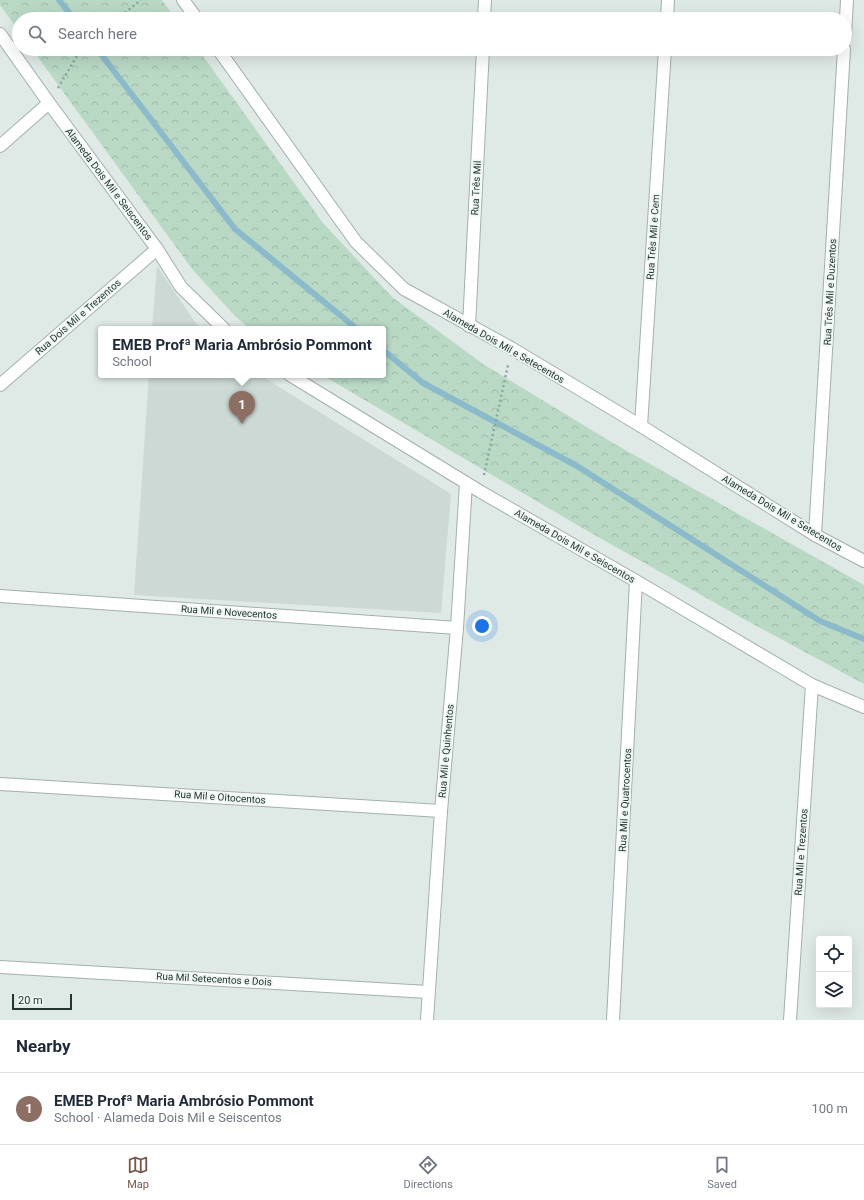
<!DOCTYPE html>
<meta charset="utf-8">
<style>
:root{--surface:#fff;--page:#f6f6f7;--text:#1f2937;--muted:#747a83;--line:#e0e1e3;--accent:#795749}
body{margin:0;font-family:Roboto,sans-serif;background:var(--page);color:var(--text)}
.controls{position:absolute;right:12px;bottom:12px;display:grid;overflow:hidden;border-radius:4px;box-shadow:0 4px 16px #0002}
.controls button{width:36px;height:36px;display:grid;place-items:center;padding:0;border:0;border-bottom:1px solid var(--line);background:var(--surface);color:var(--text);font:20px sans-serif}
.scale{position:absolute;left:12px;bottom:10px;width:60px;box-sizing:border-box;padding-left:4px;border:2px solid #223734;border-top:0;font-size:11px;line-height:14px;white-space:nowrap;color:#223734;-webkit-text-stroke:3px #eff6f3;paint-order:stroke}
.you{position:absolute;left:482px;top:626px;width:14px;height:14px;margin:-10px;border:3px solid #fff;border-radius:50%;background:#1a73e8;box-shadow:0 0 0 6px #1a73e833}
.badge{display:grid;place-items:center;width:26px;height:26px;border-radius:50%;background:var(--accent);color:#fff;font-size:13px;font-weight:700}
.pin{position:absolute;translate:-50% -33px;filter:drop-shadow(0 1px 2px #0008)}
.pin::after{content:'';position:absolute;top:21px;width:14px;height:12px;background:inherit;clip-path:polygon(0 0,100% 0,50% 100%)}
.popup{position:absolute;left:98px;top:326px;width:288px;height:52px;box-sizing:border-box;display:grid;place-content:center;border-radius:4px;background:var(--surface);filter:drop-shadow(0 1px 3px #0005);font-size:13px;white-space:nowrap;color:var(--muted)}
.popup b{font-size:15px;color:var(--text)}
.popup::after{content:'';position:absolute;left:50%;top:100%;margin-left:-8px;border:8px solid transparent;border-top-color:var(--surface)}
.list{margin:0;padding:0;list-style:none}
h2{display:flex;justify-content:space-between;align-items:center;height:52px;margin:0;padding:0 16px;font-size:17px}
h2 small{font-size:13px;font-weight:400;color:var(--muted)}
.list li{display:grid;grid-template-columns:26px 1fr auto;gap:12px;align-items:center;box-sizing:border-box;height:72px;padding:0 16px;border-top:1px solid var(--line)}
.list b{display:block;font-size:15px;white-space:nowrap}
.list p{margin:0;font-size:13px;white-space:nowrap;color:var(--muted)}
.list em{font-size:13px;font-style:normal;color:var(--muted)}
.icon{flex:none;width:22px;height:22px;fill:none;stroke:currentColor;stroke-width:2;stroke-linecap:round;stroke-linejoin:round}
.map{position:relative;flex:none;width:864px;height:1020px;overflow:hidden}
.search{position:absolute;background:var(--surface);box-shadow:0 4px 16px #0002;left:12px;right:12px;top:12px;height:44px;display:flex;align-items:center;gap:10px;box-sizing:border-box;padding:0 14px;border-radius:22px;color:var(--muted);font-size:15px}
.sheet{height:124px;background:var(--surface)}
nav{display:flex;justify-content:space-around;align-items:center;box-sizing:border-box;height:56px;border-top:1px solid var(--line);background:var(--surface);font-size:11px;color:var(--muted)}
nav a{display:grid;justify-items:center;gap:2px}
nav .on{color:var(--accent)}
.map>svg:first-child{display:block}
.built{fill:#cdd9d5}
.forest{fill:url(#forest-crowns)}
.lines{fill:none;stroke-linecap:round;stroke-linejoin:round}
.stream{stroke:#8bbaca;stroke-width:6}
.minor-casing{stroke:#a3b0ad;stroke-width:14}
.path{stroke:#82aaa2;stroke-width:2.5;stroke-dasharray:2 3;stroke-linecap:butt}
.minor{stroke:#fff;stroke-width:12}
.labels{text-anchor:middle;dominant-baseline:central;stroke-width:3.5;stroke-linejoin:round;paint-order:stroke}
.street-label{font-size:10px;fill:#223734;stroke:#eff6f3}
</style>
<div class="map">
<svg width="864" height="1020" viewBox="0 0 864 1020">
<defs>
<pattern id="forest-crowns" width="20" height="18" patternUnits="userSpaceOnUse"><rect width="20" height="18" fill="#b9d9c5"/><path d="M2 6a3 3 0 1 1 6 0M12 15a3 3 0 1 1 6 0" fill="none" stroke="#9fbbaa"/></pattern>
</defs>
<rect width="100%" height="100%" fill="#dfe9e6"/>
<g class="built">
<path d="M157,266L195,322L202,329H152Z"/>
<path d="M149,375H260L451,494L441,613L134,595Z"/>
</g>
<g class="forest">
<path d="M0,0H162L176,19H19V31L0,5Z"/>
<path d="M32,49H198L323,223L392,297L483,364L613,443L864,585V684L742,618L584,529L322,375H383V329H250L235,316L192,269Z"/>
</g>
<g class="lines">
<g class="stream">
<path d="M59,0L74,19"/>
<path d="M97,49L235,229L357,329"/>
<path d="M383,350L423,383L577,466L820,621L864,639"/>
</g>
<g class="minor-casing">
<g id="minor">
<path d="M183,0L197,19"/>
<path d="M484,19L485,0"/>
<path d="M667,19L668,0"/>
<path d="M0,34L49,103L157,249L181,287L224,329"/>
<path d="M845,36L847,0"/>
<path d="M218,49L356,242L404,289L511,348L641,426L815,535L864,561"/>
<path d="M0,146L49,103"/>
<path d="M469,326L483,49"/>
<path d="M290,375L481,492L636,581L812,685L864,707"/>
<path d="M0,385L157,249"/>
<path d="M641,426L665,49"/>
<path d="M815,535L844,49"/>
<path d="M0,596L457,628"/>
<path d="M0,784L441,811"/>
<path d="M0,967L428,992"/>
<path d="M427,1020L441,811L457,628L466,483"/>
<path d="M613,1020L636,581"/>
<path d="M790,1020L812,685"/>
</g>
</g>
<g class="path">
<path d="M117,19L141,0"/>
<path d="M58,88L81,49"/>
<path d="M484,475L508,365"/>
</g>
<use href="#minor" class="minor"/>
</g>
<g class="labels">
<g class="street-label">
<text transform="translate(109 184) rotate(53)">Alameda Dois Mil e Seiscentos</text>
<text transform="translate(476 188) rotate(-87)">Rua Três Mil</text>
<text transform="translate(653 237) rotate(-86)">Rua Três Mil e Cem</text>
<text transform="translate(830 292) rotate(-87)">Rua Três Mil e Duzentos</text>
<text transform="translate(78 317) rotate(-41)">Rua Dois Mil e Trezentos</text>
<text transform="translate(504 346) rotate(30)">Alameda Dois Mil e Setecentos</text>
<text transform="translate(782 513) rotate(31)">Alameda Dois Mil e Setecentos</text>
<text transform="translate(575 546) rotate(30)">Alameda Dois Mil e Seiscentos</text>
<text transform="translate(229 612) rotate(4)">Rua Mil e Novecentos</text>
<text transform="translate(446 751) rotate(-85)">Rua Mil e Quinhentos</text>
<text transform="translate(220 797) rotate(4)">Rua Mil e Oitocentos</text>
<text transform="translate(625 800) rotate(-87)">Rua Mil e Quatrocentos</text>
<text transform="translate(801 852) rotate(-86)">Rua Mil e Trezentos</text>
<text transform="translate(214 979) rotate(3)">Rua Mil Setecentos e Dois</text>
</g>
</g>
</svg>
<div class="controls">
<button><svg class="icon" aria-label="locate" viewBox="0 0 24 24"><circle cx="12" cy="12" r="6"/><path d="M12 2v4M12 18v4M2 12h4M18 12h4"/></svg></button>
<button><svg class="icon" aria-label="layers" viewBox="0 0 24 24"><path d="M12 4l9 5-9 5-9-5zM3 14l9 5 9-5"/></svg></button>
</div>
<div class="scale">20 m</div>
<div class="you"></div>
<div class="pin badge" style="left:242px;top:424px;background:#8d6e63">1</div>
<div class="popup"><b>EMEB Profª Maria Ambrósio Pommont</b>School</div>
<div class="search"><svg class="icon" aria-label="search" viewBox="0 0 24 24"><circle cx="10" cy="10" r="6"/><path d="M15 15l6 6"/></svg>Search here</div>
</div>
<section class="sheet">
<h2>Nearby<small></small></h2>
<ul class="list">
<li><span class="badge" style="background:#8d6e63">1</span><div><b>EMEB Profª Maria Ambrósio Pommont</b><p>School · Alameda Dois Mil e Seiscentos</p></div><em>100 m</em></li>
</ul>
</section>
<nav>
<a class="on"><svg class="icon" aria-label="map" viewBox="0 0 24 24"><path d="M3 6l6-2 6 2 6-2v14l-6 2-6-2-6 2zM9 4v14M15 6v14"/></svg>Map</a>
<a><svg class="icon" aria-label="directions" viewBox="0 0 24 24"><path d="M12 3l9 9-9 9-9-9zM9 14v-3h6M13 9l2 2-2 2"/></svg>Directions</a>
<a><svg class="icon" aria-label="saved" viewBox="0 0 24 24"><path d="M7 4h10v16l-5-4-5 4z"/></svg>Saved</a>
</nav>
